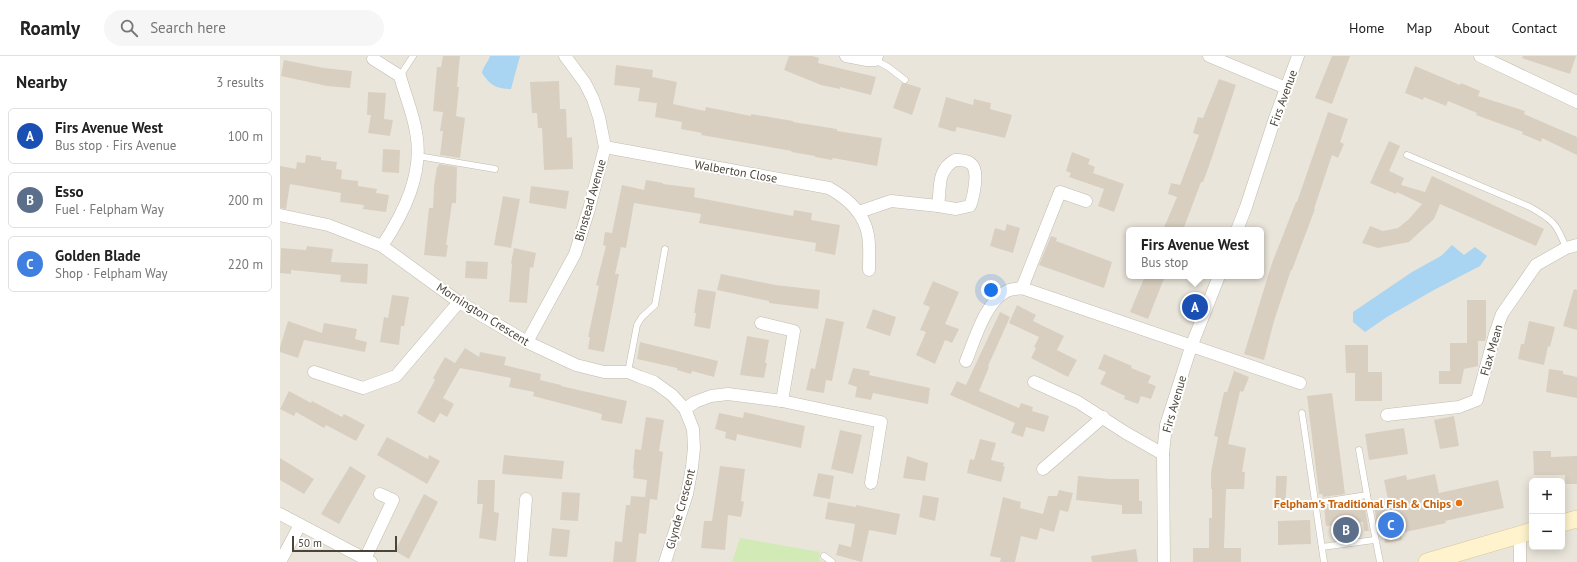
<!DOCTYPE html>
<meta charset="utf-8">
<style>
:root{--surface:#fff;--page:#f6f6f6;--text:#222;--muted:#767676;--line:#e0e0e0;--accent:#db2777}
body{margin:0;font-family:"PT Sans",sans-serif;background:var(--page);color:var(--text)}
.controls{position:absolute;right:12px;bottom:12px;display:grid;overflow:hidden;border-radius:6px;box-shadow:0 2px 10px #0003}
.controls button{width:36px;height:36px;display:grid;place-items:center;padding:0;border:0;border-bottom:1px solid var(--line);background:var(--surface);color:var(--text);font:20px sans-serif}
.scale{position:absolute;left:12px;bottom:10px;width:105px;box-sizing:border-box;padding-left:4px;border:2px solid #4b4439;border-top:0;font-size:11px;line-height:14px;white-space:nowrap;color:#4b4439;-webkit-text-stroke:3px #fff;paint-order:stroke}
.you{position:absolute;left:711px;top:234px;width:14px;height:14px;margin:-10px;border:3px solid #fff;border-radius:50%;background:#1a73e8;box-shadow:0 0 0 6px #1a73e833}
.badge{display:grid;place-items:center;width:26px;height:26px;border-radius:50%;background:var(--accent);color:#fff;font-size:13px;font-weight:700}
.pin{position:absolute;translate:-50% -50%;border:2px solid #fff;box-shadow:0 1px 4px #0006}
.popup{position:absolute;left:846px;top:171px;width:138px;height:52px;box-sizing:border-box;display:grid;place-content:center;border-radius:6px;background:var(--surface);filter:drop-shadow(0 1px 3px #0005);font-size:13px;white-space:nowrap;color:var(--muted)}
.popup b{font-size:15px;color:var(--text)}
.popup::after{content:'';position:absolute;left:50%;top:100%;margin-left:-8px;border:8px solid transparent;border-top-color:var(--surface)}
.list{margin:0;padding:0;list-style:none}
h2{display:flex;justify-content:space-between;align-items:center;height:52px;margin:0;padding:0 16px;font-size:17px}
h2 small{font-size:13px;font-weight:400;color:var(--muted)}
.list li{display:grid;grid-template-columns:26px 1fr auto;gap:12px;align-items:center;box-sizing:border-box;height:56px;margin:0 8px 8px;padding:0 8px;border:1px solid var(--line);border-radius:6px}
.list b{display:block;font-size:15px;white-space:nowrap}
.list p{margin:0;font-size:13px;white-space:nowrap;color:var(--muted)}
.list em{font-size:13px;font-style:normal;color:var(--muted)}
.icon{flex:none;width:22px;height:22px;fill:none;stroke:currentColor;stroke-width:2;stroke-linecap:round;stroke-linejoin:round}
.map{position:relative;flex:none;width:1297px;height:506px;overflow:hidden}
header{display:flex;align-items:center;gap:24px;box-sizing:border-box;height:56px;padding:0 20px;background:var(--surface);border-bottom:1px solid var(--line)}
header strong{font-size:19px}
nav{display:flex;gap:22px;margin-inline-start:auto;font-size:14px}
.search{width:280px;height:36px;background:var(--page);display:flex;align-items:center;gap:10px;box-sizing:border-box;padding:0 14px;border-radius:22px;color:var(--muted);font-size:15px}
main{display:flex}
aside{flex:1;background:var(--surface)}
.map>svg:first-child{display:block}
.residential{fill:#eae5da;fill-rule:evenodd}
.green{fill:#d2eab5}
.water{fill:#a9d4f2}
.building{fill:#d8cfc1}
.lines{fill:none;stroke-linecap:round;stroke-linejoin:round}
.lane-casing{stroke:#c2bbae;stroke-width:7}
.street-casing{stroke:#c2bbae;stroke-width:13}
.secondary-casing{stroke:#d6c79b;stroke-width:18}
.lane{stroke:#fff;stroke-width:6}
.street{stroke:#fff;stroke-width:12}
.secondary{stroke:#fff3cd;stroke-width:17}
.food-dot{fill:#e8710a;stroke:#fff;stroke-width:1.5}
.labels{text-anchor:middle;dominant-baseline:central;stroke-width:4;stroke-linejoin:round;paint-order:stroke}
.street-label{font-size:12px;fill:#4b4439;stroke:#fff}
.food-label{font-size:12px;font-weight:bold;fill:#c56008;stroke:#fff;text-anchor:end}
</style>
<header>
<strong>Roamly</strong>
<div class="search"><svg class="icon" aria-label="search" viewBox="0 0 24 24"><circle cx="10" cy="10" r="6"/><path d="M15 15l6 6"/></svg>Search here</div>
<nav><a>Home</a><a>Map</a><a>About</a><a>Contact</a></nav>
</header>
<main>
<aside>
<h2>Nearby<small>3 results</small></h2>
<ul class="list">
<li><span class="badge" style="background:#1a4fb4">A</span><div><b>Firs Avenue West</b><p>Bus stop · Firs Avenue</p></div><em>100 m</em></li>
<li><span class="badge" style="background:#5c6f8a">B</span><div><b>Esso</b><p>Fuel · Felpham Way</p></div><em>200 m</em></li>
<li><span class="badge" style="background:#3f7fe0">C</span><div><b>Golden Blade</b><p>Shop · Felpham Way</p></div><em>220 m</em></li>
</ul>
</aside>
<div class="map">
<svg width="1297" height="506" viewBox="0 0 1297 506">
<rect width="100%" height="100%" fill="#f6f3ec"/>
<path class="residential" d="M0,0H1297V506H0ZM849,174H981V220H849ZM1252,425H1282V491H1252Z"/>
<path class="green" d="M460,482L540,496L539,504L542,506H452Z"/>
<g class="water">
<path d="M210,0H240L231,33C216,33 210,29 202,17C203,10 208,7 210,0Z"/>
<path d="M1172,189L1184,199L1195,191L1207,200L1200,210L1152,235L1107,261L1085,276L1073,266V256L1132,216L1161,200Z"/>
</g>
<g class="building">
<path d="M163,0H180L177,31H179L176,60L185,62L180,102L160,99L163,75H160L163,56L153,55L157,11H161Z"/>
<path d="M509,0H532L539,2L538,7L596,21L591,39L560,31V33L541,29L504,14Z"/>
<path d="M1052,0H1070L1052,48L1035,42Z"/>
<path d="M1243,0H1296L1290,18L1242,2Z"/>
<path d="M4,4L44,12L72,15L70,32L47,30L1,20Z"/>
<path d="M336,9L373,14L372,21L397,26L393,48L425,55L426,51L471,60V58L513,65V66L557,73V75L602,82L597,110L553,102L552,104L535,101V100L511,96L512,95L421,79L422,77L401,73L402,66L375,61L377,47L358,45L360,32L334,29Z"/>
<path d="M1135,10L1180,29L1181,27L1200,35L1198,40L1245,55L1244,58L1297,81V99L1262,82L1261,86L1242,78L1243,76L1196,59L1197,57L1168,45L1166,50L1144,41L1143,44L1125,37Z"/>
<path d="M939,23L956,29L929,110L923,126H921L903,174H883L897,141L888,138L891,127L900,129L919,79L913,77L918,61L923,62Z"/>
<path d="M279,25L280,53H286L287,82L292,81L293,113L264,114L262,72H258L257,57H252L250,26Z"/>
<path d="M622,27L625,28H628L641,32L632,59L613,52Z"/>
<path d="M88,36L106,37L104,63L113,64L110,80L88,77L91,59H87Z"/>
<path d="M666,41L693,49L694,43L711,47L710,53L732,59L725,82L677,71L675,76L658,71Z"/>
<path d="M1048,56L1068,63L1060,86L1064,88L1058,102L1052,99L1034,153H1035L1012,214H1011L994,265L984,304L964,298L992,207L1016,146H1017Z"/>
<path d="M1109,85L1120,90L1109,115L1124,122L1121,129L1145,136L1152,120L1264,173L1256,190L1160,148L1154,163L1129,186L1098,192L1082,187L1090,170L1103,175L1118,172L1129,163L1142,148L1117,136L1116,138L1090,127Z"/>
<path d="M103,93L120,94L119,117L102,116Z"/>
<path d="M792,96L810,103L808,108L815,111L813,117L844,128L834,156L818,150L824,133L789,121L791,117L786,115Z"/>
<path d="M26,99L41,101V104L57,106L56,113L62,114L61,123L78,125V130L97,133L96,137L109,139L106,156L83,153L84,149L60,146L61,137L10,128L6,153L0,152V110L16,113L17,106L25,107Z"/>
<path d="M159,108L177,111L176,147H172L166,189H168L166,201L144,199L149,152H153L154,130L157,111H158Z"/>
<path d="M366,124L383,127V128L415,132L414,141L513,160L514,154L532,157L531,164L560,169L555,199L535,195L536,187L419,167L421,158L354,147L346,192L341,191L335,218H339L324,296L308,293L310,281H308L319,230L316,229L326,190L323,189L325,176L332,177L342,129L364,134Z"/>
<path d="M251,130L289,135L286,153L249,147Z"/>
<path d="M223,140L240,143L231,192L214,189Z"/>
<path d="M727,168L740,172L733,197L710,190L715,172L725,175Z"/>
<path d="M771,180L777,182L776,185L832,206L824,232L759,209Z"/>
<path d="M27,190L53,193L51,206L88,208L87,228L60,226L61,219L11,214V218L0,217L1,192L26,194Z"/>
<path d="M234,192L256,197L253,212L250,211L247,247L229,246L232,208L231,207Z"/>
<path d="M186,205L208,206L207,223L185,222Z"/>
<path d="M441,218L495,229L540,234L538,253L489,247V245L437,234Z"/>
<path d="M865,220H885L868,263L850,256Z"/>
<path d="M653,225L679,236L665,268L679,273L672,287L665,284L655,308L636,299L646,276L640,274L650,251L643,248Z"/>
<path d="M418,233L436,236L430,273L414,270L416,257H414Z"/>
<path d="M1294,233L1297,234V274L1283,270Z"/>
<path d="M112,239L129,241L124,270H121L119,289L100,286L104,261L108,262Z"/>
<path d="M1187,244H1206V281L1205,285H1198V310L1184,313L1181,328H1159V315H1170V287H1187Z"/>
<path d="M737,249L756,259L753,265L784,280L777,294L797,304L788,321L751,302L756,292L754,291L759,281L729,267Z"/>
<path d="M593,253L616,261L610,280L586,272Z"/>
<path d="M720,256L730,261L708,310L709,311L699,335L739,352L741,347L753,351L752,355L769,360L764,376L746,371L743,381L731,377L735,367L670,339L677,325L686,329Z"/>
<path d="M546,262L564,266L552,325L546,324L544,337L526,334L531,312L535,313Z"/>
<path d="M8,265L42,277L44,267L77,273L75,283L87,286L85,296L24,284L18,302L0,296V291Z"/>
<path d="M1249,265L1275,271L1270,291L1268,290L1264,309L1238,303L1241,288H1244Z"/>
<path d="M467,280L489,284L485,307H487L484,322L460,319Z"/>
<path d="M360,286L438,305L434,321L412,315L411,318L397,314V312L357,303Z"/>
<path d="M1065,289H1088V316H1102V345H1075V317H1066Z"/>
<path d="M185,292L199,301L200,296L226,301L224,309L261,318L260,324L281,329V330L347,345L342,368L321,364L322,358L253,340L254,336L229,331L231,322L180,312L163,342L174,348L167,361L160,357L154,367L137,357L155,324L153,322L165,301L175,307Z"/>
<path d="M824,298L852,310L851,312L871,320L868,327L876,330L871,343L861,340L858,348L844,343L845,340L820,328L826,316L818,313Z"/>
<path d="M573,312L590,315L589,319L650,332L648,348L593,337L591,344L575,341L577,331L568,328Z"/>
<path d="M1269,313L1283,315V318L1297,321V342L1266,336Z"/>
<path d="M954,315L969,321L963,336L960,335L948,388L966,392L962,416H965L964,433H946L944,492H961V506H913V492H929V462H932V433H931V416L938,381L934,380L944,336H947Z"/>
<path d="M9,335L31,347L32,345L62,361L64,358L85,369L76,385L46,369L44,372L16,356L14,360L0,353Z"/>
<path d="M1052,337L1065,438L1043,441L1042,438H1039L1027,340Z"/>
<path d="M464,356L525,370L521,392L457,378L456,385L445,382L446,376L435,373L439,357L463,362Z"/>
<path d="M1174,360L1179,390L1160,393L1154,364Z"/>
<path d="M366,361L384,364L379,395L383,396L377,444L370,443L366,478L359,477L356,506H333L335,485L342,486L346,449H350L351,440L365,441L367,424L353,422L354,414H353L355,393L361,394Z"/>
<path d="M1124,372L1128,398L1089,404L1085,378Z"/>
<path d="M560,374L582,379L573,418L551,413Z"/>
<path d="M107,381L148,403L149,399L160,405L147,428L97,399Z"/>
<path d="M700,383L716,387L711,404L724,407L723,410L725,411L721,426L687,417L690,403L694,404Z"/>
<path d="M1253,395H1271V401L1297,400V428H1285V419H1254Z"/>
<path d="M224,399L284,405L282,423L222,418Z"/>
<path d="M627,400L648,407L645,425L623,422Z"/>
<path d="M0,402L34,423L24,438L0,424Z"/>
<path d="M70,410L86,420L59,468L41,458Z"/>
<path d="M440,410L465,413L461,445L464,446L461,461L448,459L445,494L421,492L424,465H432Z"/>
<path d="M538,417L554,420L550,443L533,440Z"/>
<path d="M1155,418L1159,437L1218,424L1224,452L1165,465L1166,467L1121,477L1122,484L1105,487L1103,473H1098L1094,450L1109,448L1104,424L1126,419L1127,424Z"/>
<path d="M798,420L830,423H859V445H862V458H842V449L796,444Z"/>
<path d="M996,420H1007L1005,453L995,452Z"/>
<path d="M198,424H215L214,456L219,457L216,485L199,482L203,448H197Z"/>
<path d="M779,434L793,437L788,456L780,454L774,476L760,472L757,484L741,480L735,506H720L721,502L710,500L723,441L741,446L740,452L763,458L768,440H777Z"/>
<path d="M282,436L300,437L298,465L280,464Z"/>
<path d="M144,438L158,446L129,503L115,495Z"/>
<path d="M643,439L659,442L655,465L639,461Z"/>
<path d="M548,446L576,451V449L620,458L616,479L589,474L582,506L556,499L559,488L571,491L575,468L545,463Z"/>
<path d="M1081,446V452H1085L1089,475H1084L1083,466L1046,470L1044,450Z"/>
<path d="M1030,464L1031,488L998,489V465Z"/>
<path d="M272,472L290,474L287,501L269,500Z"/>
<path d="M856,493L858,506H812L811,500Z"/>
</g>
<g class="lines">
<g class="lane-casing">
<g id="lane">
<path d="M595,4L608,11L625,24"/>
<path d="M120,20L133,0"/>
<path d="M1127,99L1250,151C1273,164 1277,168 1286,192"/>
<path d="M138,100L215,113"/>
<path d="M348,316L357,269L362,261L375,249L385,193"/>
<path d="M1022,357L1044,506"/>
<path d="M1087,439L1100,506"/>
<path d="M1036,447L1087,439L1079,394"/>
<path d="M1042,491L1094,484"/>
<path d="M544,500L552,506"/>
</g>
</g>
<g class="street-casing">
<g id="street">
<path d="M566,0L587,4H595L597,0"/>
<path d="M929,0L1006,32"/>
<path d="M1200,0L1297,46"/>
<path d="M93,3L120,20C125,39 133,57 136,76C144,117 124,157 102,190"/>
<path d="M325,91L549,132C567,142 584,156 588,179C590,190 589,202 589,214"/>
<path d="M675,104C693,103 697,111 695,128C694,136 693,143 690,150L676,153L658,150C661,132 656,115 675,104Z"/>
<path d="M579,156L611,145L658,150"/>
<path d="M0,159L48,169L102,190L179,246L247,286L296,309L324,316H348L360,321L374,326L392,339L405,353L413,373L414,392L412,411L407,438L385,506"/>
<path d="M957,174L966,151L994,65L1018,0"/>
<path d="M742,232L780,136L806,145"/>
<path d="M481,267L514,275L502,345"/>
<path d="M247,286L295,198L309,153L325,91L319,61L313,43L305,27L285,0"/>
<path d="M686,305C695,283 705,246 727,235C731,233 737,233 742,232L1020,327"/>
<path d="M34,316L83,332L116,320L179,246"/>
<path d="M754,326L798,346L846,377L883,398"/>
<path d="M405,353L415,346L431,340L448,338L502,345L601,366L591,427"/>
<path d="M1107,359L1179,351L1197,344L1215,278L1222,258L1256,209L1286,192L1297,189"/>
<path d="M763,413L823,361"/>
<path d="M0,458L91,506"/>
<path d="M1240,479V506"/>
<path d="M85,503L113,444L100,438"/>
<path d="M0,506L20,469"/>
<path d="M241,506L246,443"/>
<path d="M884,506L883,398L886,369L911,291L939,220"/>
</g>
</g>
<g class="secondary-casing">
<g id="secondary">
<path d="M1282,467L1297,463"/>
<path d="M1147,506L1252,475"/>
</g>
</g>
<use href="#lane" class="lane"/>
<use href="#street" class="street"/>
<use href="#secondary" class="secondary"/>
</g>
<circle class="food-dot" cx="1179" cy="447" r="4"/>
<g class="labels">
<g class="street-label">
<text transform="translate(1003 42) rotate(-70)">Firs Avenue</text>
<text transform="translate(456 115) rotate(10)">Walberton Close</text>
<text transform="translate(310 144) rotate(-74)">Binstead Avenue</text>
<text transform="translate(203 258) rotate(32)">Mornington Crescent</text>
<text transform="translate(1211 294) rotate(-74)">Flax Mean</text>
<text transform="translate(894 348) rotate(-74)">Firs Avenue</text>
<text transform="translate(400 453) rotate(-75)">Glynde Crescent</text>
</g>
<g class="food-label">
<text x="1171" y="447">Felpham's Traditional Fish &amp; Chips</text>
</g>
</g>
</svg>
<div class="controls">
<button>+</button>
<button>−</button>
</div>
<div class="scale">50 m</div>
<div class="you"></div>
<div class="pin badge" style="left:915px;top:251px;background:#1a4fb4">A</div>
<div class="popup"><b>Firs Avenue West</b>Bus stop</div>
<div class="pin badge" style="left:1066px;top:474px;background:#5c6f8a">B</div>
<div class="pin badge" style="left:1111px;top:469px;background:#3f7fe0">C</div>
</div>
</main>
